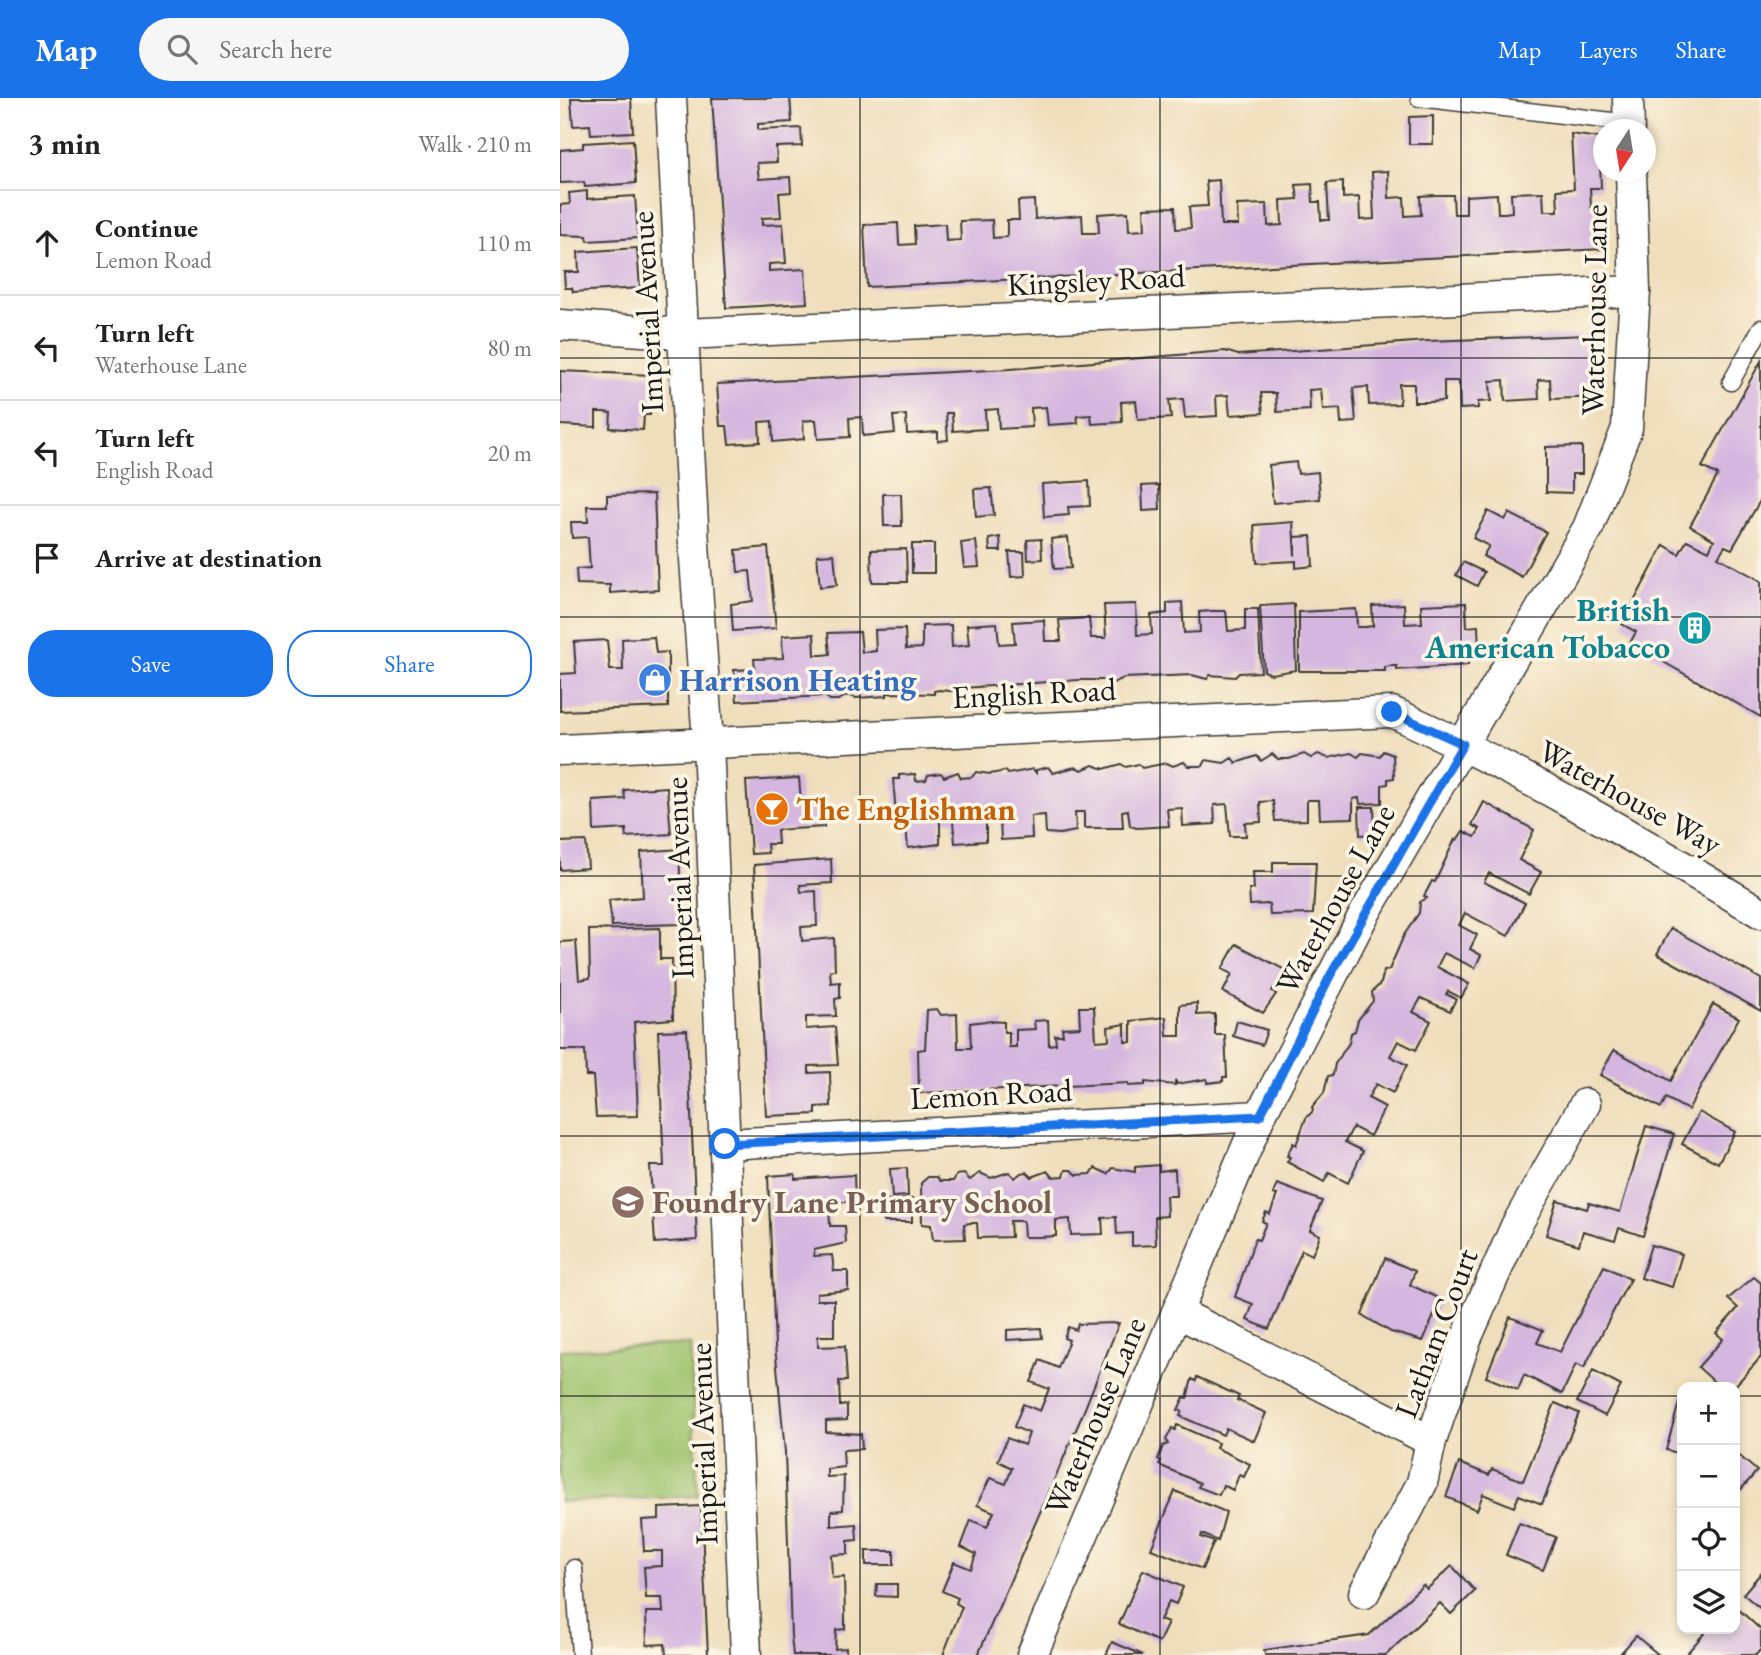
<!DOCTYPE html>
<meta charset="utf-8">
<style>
:root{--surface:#fff;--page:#f6f6f6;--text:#222;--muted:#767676;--line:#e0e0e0;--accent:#1a73e8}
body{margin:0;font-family:"EB Garamond",serif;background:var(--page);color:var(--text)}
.controls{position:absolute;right:21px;bottom:21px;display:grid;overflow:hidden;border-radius:14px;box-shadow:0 4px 10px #0003}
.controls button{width:63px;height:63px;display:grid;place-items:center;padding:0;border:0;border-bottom:2px solid var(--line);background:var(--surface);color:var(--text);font:35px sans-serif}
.compass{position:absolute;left:1033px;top:21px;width:63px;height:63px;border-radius:50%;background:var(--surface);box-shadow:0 4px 10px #0003;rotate:192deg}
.stop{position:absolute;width:21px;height:21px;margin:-16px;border:5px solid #1a73e8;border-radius:50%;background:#fff}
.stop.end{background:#1a73e8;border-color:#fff;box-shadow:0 2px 7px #0008}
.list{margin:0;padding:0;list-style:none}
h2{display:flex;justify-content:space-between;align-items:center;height:91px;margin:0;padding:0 28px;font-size:30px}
h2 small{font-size:23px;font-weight:400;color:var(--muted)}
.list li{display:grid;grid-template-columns:46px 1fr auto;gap:21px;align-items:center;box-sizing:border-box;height:105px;padding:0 28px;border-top:2px solid var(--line)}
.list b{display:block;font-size:26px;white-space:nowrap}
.list p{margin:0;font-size:23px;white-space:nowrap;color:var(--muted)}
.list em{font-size:23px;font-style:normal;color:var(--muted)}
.actions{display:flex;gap:14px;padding:21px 28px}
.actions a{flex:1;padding:16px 0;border:2px solid var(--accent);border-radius:28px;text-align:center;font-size:24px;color:var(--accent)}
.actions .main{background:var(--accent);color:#fff}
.icon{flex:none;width:38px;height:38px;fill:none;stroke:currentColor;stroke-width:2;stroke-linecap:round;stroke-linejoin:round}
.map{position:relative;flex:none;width:1201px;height:1557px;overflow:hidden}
header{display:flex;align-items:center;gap:42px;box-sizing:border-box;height:98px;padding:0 35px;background:var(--accent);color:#fff}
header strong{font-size:33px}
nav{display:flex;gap:38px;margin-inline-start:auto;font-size:24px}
.search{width:490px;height:63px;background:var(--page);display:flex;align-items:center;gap:18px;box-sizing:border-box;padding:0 24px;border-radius:38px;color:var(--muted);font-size:26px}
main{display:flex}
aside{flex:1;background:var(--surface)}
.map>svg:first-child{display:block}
.green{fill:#9fc36d;stroke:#5e7044;stroke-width:2}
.building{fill:#d4b6df}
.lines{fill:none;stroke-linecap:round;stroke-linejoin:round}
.lane-casing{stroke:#3c3934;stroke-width:19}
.street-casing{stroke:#3c3934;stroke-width:33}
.lane{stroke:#fff;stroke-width:16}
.street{stroke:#fff;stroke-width:30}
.route{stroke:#1a73e8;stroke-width:9}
.grid{fill:none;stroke:#1c1c1c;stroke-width:2;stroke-opacity:0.55}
.labels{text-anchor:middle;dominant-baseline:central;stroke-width:7;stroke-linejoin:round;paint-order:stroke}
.street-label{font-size:32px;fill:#1c1c1c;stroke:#fcf5e5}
.culture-label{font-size:32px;font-weight:bold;fill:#0d838f;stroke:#fcf5e5;text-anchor:end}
.shop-label{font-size:32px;font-weight:bold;fill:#366cbe;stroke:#fcf5e5;text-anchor:start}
.food-label{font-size:32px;font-weight:bold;fill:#c56008;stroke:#fcf5e5;text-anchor:start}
.education-label{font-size:32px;font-weight:bold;fill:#785e54;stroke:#fcf5e5;text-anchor:start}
</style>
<header>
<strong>Map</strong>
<div class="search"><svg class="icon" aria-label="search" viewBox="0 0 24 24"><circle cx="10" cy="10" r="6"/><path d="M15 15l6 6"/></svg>Search here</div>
<nav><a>Map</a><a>Layers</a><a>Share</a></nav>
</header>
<main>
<aside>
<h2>3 min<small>Walk · 210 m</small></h2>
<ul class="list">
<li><svg class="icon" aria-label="ahead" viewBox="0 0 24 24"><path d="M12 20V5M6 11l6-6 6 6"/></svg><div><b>Continue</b><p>Lemon Road</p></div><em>110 m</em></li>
<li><svg class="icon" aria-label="left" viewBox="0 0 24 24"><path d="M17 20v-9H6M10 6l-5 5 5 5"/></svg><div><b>Turn left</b><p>Waterhouse Lane</p></div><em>80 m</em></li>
<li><svg class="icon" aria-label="left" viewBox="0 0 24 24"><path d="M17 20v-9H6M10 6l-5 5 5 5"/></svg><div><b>Turn left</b><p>English Road</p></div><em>20 m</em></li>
<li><svg class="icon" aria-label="arrive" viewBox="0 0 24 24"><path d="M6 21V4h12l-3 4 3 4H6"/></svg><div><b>Arrive at destination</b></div></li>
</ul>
<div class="actions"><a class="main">Save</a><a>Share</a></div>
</aside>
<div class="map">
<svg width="1201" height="1557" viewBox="0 0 1201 1557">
<rect width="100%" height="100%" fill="#fcf5e5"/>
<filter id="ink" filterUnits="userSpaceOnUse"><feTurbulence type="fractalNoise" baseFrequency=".0143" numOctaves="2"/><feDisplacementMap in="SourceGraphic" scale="14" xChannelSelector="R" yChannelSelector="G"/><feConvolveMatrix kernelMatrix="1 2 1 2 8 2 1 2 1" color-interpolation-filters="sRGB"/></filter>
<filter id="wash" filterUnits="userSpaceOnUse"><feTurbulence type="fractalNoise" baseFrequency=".00686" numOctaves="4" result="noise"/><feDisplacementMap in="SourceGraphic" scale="28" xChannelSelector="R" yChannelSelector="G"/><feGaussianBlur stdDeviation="1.57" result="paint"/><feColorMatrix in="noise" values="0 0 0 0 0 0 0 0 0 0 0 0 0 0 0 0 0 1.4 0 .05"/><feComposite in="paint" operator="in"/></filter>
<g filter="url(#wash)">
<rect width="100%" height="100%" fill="#efdebc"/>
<path class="green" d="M130,1246L138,1398L0,1404V1252Z"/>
<g id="blocks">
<g class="building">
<path d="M11,0H71L73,34L31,36L30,27L13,28Z"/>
<path d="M152,0H230L232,24L198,26V32L241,30L242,48L216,49L217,64L197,65L199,81L230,79L231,94L219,95L221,119L202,120V127L223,126L226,165L209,166V173L245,171L247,205L166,210Z"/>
<path d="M873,18V46H849V19Z"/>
<path d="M1011,36L1039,40L1041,90H1030L1031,109H1041L1043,151L307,189L304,127L338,125L339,147L355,146L354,128L370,127L385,126L386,143L401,142L400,123L432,122L433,140L447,139V122H459L458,103L474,102L475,121L522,117L523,135H539L538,116L568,114L569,133L585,132L584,110L615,109L616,131L631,130L629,109L648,108L646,83L659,82L661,127H678L677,107L707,106L708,128L722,127L721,102L738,101L736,87L752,86L753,104H760L761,122H769L767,85L783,84V100L799,99L800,122L814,121L812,74L828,73L829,100L844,99L845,118L861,117L860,98L876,97H893L894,116H906V98L937,96L938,115H945L952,114L951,95L983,94L984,113H998L997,92L1014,91Z"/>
<path d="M73,42L76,85L25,89L24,84L0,85V52L23,50V45Z"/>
<path d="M27,93V101L75,98L78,140L28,143L27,138L0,137V107L10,106L9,95Z"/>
<path d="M77,150L80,190L13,194L12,190H5L4,174H19L18,154Z"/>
<path d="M1027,237L1034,243L1036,299L991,301L990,281L978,282L979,301L945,303L944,282L930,283L931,303L918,304V310L900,311L899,283H884V303L870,304H854V286H839L840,306L809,307L808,289L793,290L796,324L781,325L780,311L763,312L761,291L749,292L750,312L717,314L716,295H701L703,315L670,317L668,297L656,298L657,318L625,320L623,301L609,302L611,320L578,322L576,303L561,304L562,324L532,326L531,317L517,318L518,325L488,327L486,309L471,310L472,329L439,331L438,311L425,312L426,331L393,333L392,315H386L388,342L378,343V334L347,336L346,317L333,318L335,335L303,338L302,319L289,320L290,339L258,341L256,322H252L243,323L244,341L213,344L212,323L199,324L200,344L169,346L167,328H160L157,286L450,271L665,253L678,257L868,243Z"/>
<path d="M1201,263V401L1172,451L1165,448L1158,459L1201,483V619L1070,545L1076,534L1062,526L1104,447L1119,456L1127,442L1149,453L1154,442L1130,428L1158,377L1142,369Z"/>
<path d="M0,273L92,277L90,317H84L83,332L50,330L51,315L43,314H36V329L1,327Z"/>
<path d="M1022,348V376H1012V395L986,394V349Z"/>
<path d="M736,364L738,376L758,374L760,401L713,405L709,367Z"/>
<path d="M529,383L530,408L508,409L509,417L484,419L482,386Z"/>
<path d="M599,387L600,412L583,413L582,388Z"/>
<path d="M431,390L434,417L416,419L414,391Z"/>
<path d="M94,396L98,492L50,495V487L17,486L16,471L30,470L28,439L12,440L11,424H28L27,408H47V397Z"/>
<path d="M323,396H341L342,428H324Z"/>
<path d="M928,413L945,422L949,415L986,434L962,479L923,458L929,448L913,440Z"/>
<path d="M733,424L735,458V439L751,438L753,468L736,470V463L697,465L694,427Z"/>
<path d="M440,439L441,453H430L429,441Z"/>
<path d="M508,439L511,470L494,471L491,441Z"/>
<path d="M481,441L482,461L468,462L467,442Z"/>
<path d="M416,443L419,469L404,470L401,445Z"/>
<rect x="352" y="446" width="22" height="29"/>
<path d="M208,449L216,530L173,533L171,506L193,503L190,473L178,474L176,452Z"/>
<path d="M346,451L347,484H312L311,452Z"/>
<path d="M449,454H464L465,478L451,479Z"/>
<path d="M274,456L277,487L260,489L257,457Z"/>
<path d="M903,464L924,474L917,488L896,477Z"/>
<path d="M622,504L624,535L640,534L639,514L653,513H666L668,533L685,532V511H698L701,574L679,575L675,579L650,577L647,581L632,577L564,580L553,585L543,582H518L403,590L401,594L379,592L374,593V596L327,595V598L296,600L288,597L278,602H270L265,598L177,603L174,572L195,571L194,561L223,560L222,538L254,536L255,557H263L270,556L268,535L300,534L302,554H308L316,553L315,532L345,531L346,551L362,550V528L391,527L392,549L409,547L407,527L437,525L439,546L455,545L453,524L484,522L485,543H501L499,522L529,520L531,540H546L544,507L576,506L577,537L592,536L591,517L607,515V505Z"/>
<path d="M906,505L907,529L918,528L919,555H908V567L837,572V568H830L825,569V573H739V514L796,511L797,529H806L813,528L812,508L844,506L845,526L862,525L861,507Z"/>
<path d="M734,506L736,572L711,576L704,573L700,508Z"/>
<path d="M94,539L96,555L108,554V609L0,613V576L16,575L14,544L47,542L50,572H63L62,541Z"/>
<path d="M823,653L833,657L834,680L828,681V686L822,687V705L800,706L799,700L793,701V720L760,721L759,702H747V722L715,723L713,703L700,704L701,724L685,725L686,738H670L667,706L654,707L655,726L638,727L623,728L622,710L607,711L609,728L577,730L570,728L568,712L562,713L563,730H524V714H515L516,733L500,736L486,735L485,717L471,718L472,740L441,742L440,721L426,720V743L395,745L393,723H380V746L348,750L346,727L337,728L333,681H339V677L355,676L356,683L366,682L368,677L381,675L384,679L398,674L401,680L412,679L416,674L430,676L446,673L448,676L473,671L476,675V672L488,669L493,675L515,669L522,672L533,667L544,671L561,666L566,669L578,666L582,670L607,665L613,668L624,664L628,668H643L646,662L664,665L672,660L676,665L697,658L701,663L712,656L718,661H729L744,656L751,660L758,656L768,660L791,655L798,659L802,655L820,658Z"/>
<path d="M239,680L241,704L262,703L264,729L217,732L218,746H207L208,755L191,756L186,683Z"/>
<path d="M107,689L111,736L66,739V731L34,733L33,703L65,701L64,692Z"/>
<path d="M924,704L974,732L959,762L981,774L969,796L929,775L924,784L965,805L948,838L905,815L899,827L917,837L910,851L921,857L915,870L884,855L877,869L909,886L901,900L888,893L886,896L896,901L890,913L861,900L853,914L871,923L856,952L838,943L830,958L847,967L833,995L816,986L808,1000L825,1009L810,1038L793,1029L785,1044L803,1053L788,1085L769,1075L764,1084L727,1064L730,1059L727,1058L733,1045L736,1047L746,1020L753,1013L752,1009L764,995L768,978L773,977L775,966L789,945L791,935L795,933L798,922L813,903L812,894L821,885L824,873L829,872L844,837L859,815L860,804L867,800L864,798L872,783L875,784L895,741L897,742L903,733L915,739L920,731L912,727Z"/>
<path d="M799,709H814L815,736L800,737Z"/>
<path d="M26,743L28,770L0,772V744Z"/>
<path d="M119,751L122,826L52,828L49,802L83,799L81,754Z"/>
<path d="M271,761L272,785L240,787L241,794L256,793L257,828L241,829L242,843L274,840L275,872L270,873L271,885L280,884V900L275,901L276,918L246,919V931L275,929L278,967L249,968V975L270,974L271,1008L256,1009V1016L206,1018L194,767Z"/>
<path d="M713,764H756L753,816L710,817L709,806L690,807L689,791H694L693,774H713Z"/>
<path d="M100,830V861H112L113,921L74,924L78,1018L36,1019L33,978H26L25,952H0V844L16,843L19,882L30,880L29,832Z"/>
<path d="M1111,830L1201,881V913L1097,856Z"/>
<path d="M676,846L727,873L712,893L716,896L703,915L663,894L672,876L662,871Z"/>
<path d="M637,905V917L655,916V937H665L667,979H663V983L647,985V981L617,986L615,982V987L585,984V987L568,988V985L359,995L358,952L365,951L367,912L377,911L381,917L397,916L398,950H411L410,925L426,923L444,924V934H449V949H456V932L475,931L474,923L488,922L489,947L496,946L495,937H503L502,930L520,929L519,909H534L536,943L549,942L548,929L565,926V944H571V923L606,919L607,938H620V907Z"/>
<path d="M1153,906L1179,920L1128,1012L1106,1000L1101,1010L1040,977L1054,952L1111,983Z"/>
<path d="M677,923L707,932L702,947L673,938Z"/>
<path d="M127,932L137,1142L95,1145L90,1068H104L98,933Z"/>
<path d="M1139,1014L1175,1034L1158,1065L1122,1046Z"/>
<path d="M1086,1028L1114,1036L1083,1138L1059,1130L1055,1142L1023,1133L1019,1147L986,1137L997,1102L1027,1111L1029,1105L1060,1114Z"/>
<path d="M599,1067V1073L615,1071L616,1098H606L607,1118L595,1119L596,1147L572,1148V1135L557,1136L556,1119L542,1120L543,1136L511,1137L510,1121L496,1122V1138L479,1139H464L463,1123H450L451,1139L418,1140L417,1125H410L404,1126L405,1141L373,1142L371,1127L362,1126L361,1085L368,1079H377L380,1083H393L397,1077L404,1076L410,1082L420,1075L431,1080L449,1074L455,1080L461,1075L467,1074L472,1079L488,1073L493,1079L504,1078L506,1072H512L517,1077L531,1076L535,1070L548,1076L553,1070L575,1074V1069Z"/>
<path d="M347,1070L348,1098L332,1099L330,1071Z"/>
<path d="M235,1076V1081L294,1077L295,1104H269L270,1128H285L286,1145L254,1152V1158L272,1157L274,1173H288V1192L257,1195V1202H274V1238H258V1249L285,1248L287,1283H279L280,1308L287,1307V1322L266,1323V1334L301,1336L302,1351L283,1352L284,1369L267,1371V1379L284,1378L283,1412L271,1413V1428L296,1426L297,1442L288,1443V1456L271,1457L272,1480L284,1479L285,1520V1531L276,1532L275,1551L286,1550V1557H233L231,1538L225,1354L215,1247L208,1078Z"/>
<path d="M717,1086L762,1103L750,1132L760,1137L752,1157L742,1152L709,1231L687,1222L693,1206L675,1199L695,1141L699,1142L706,1125L702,1123L706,1114L710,1116L717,1097L713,1096Z"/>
<path d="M352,1101V1124H324L323,1102Z"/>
<path d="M1091,1147L1122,1156L1112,1189L1081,1180Z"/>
<path d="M825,1160L855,1173L850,1187L881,1201L863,1243L831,1234L802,1217Z"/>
<path d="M1044,1168L1070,1181L1024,1270L1016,1266L1002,1296L964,1277L958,1292L926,1279L950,1219L983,1232L977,1245L1000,1254Z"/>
<path d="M1194,1179L1201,1185V1259L1174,1289H1160L1138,1269L1163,1241L1156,1235L1178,1210L1168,1201Z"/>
<path d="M559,1225L521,1320L418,1557H383L402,1509L396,1505L398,1500L382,1493L394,1464L411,1471L416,1456L401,1449L411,1422L427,1429L434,1414L417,1407L430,1380L446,1386L452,1370L438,1363L447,1340L464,1347L467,1341L469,1335L454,1329L463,1306L480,1313L489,1291L471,1284L480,1262L498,1270L509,1242L504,1240L508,1229L516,1232L518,1226Z"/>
<path d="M481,1230L482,1240L447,1242V1232Z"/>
<path d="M1033,1273L1061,1288L1045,1318L1017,1304Z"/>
<path d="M637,1279L679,1298L677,1302L706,1315L694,1343L666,1330L663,1337L620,1318L622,1313L618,1312L624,1299L627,1300L632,1281L636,1283Z"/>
<path d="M1121,1297H1122V1356L1106,1352Z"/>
<path d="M995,1305L1019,1315L982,1406L959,1397L954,1409L923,1396L917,1412L886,1399L899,1365L929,1377L932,1371L963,1383Z"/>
<path d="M617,1327L658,1345L656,1350L690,1366L684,1379L679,1377L673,1392L663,1387L659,1397L638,1389L640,1385L599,1367L601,1363L598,1361L603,1348L608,1346L606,1342L612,1330L615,1332Z"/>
<path d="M1175,1354L1197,1373L1178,1395L1175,1392Z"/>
<path d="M615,1393L666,1414L658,1443L642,1436L641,1439L654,1444L642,1471L591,1451Z"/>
<path d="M141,1408L148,1557H106L105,1546L87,1547L86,1514H103L102,1500H86L84,1469L102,1468V1453H84L82,1422L99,1421V1410Z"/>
<path d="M959,1425L996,1439L983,1472L946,1457Z"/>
<rect x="306" y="1453" width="28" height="14"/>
<path d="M892,1468L915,1493L891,1516L880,1505L826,1557H705L704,1552L809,1537L863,1487L867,1491Z"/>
<path d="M583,1472L623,1489L616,1506L609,1503L600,1522L608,1525L599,1544L559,1526Z"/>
<path d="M1201,1475V1511L1183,1496Z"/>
<path d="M317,1486H337V1499L316,1498Z"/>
<path d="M1175,1508L1201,1532V1551L1196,1557H1131L1128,1554L1148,1531H1175Z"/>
<path d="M1076,1538L1099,1557H1059Z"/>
<path d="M552,1544L583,1557H546Z"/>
</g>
</g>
</g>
<g filter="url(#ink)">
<use href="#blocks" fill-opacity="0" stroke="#3c3934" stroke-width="2"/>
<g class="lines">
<g class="lane-casing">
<g id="lane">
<path d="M859,0L1069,25"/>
<path d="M1171,284L1201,230"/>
<path d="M14,1470L20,1557"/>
</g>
</g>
<g class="street-casing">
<g id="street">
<path d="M111,0L134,447L148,644L186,1557"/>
<path d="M1068,0L1069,32"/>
<path d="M0,227L124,236L1075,193"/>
<path d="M0,652L832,614C960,672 1081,743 1201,815"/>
<path d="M165,1046L700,1018"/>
<path d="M617,1214L871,1343"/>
<path d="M804,1495L862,1385L871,1343L906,1241L956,1128L1025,1006"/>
<path d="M472,1557L700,1018L802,820L1028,430L1067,330L1075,193L1071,74"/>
</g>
</g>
<use href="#lane" class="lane"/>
<use href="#street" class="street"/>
</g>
</g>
<g class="lines" filter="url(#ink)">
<path class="route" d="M165,1046L700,1018L770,878L903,646L832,614"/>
</g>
<path class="grid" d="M300,0V1557M600,0V1557M901,0V1557M0,260H1201M0,519H1201M0,778H1201M0,1038H1201M0,1298H1122M1175,1298H1201"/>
<defs>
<g id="building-disc" transform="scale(1.75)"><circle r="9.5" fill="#0f9aa8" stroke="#fcf5e5"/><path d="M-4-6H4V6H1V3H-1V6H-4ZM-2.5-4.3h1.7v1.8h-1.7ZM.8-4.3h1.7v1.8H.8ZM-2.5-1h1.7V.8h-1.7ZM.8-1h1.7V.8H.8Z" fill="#fff"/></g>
<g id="shop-disc" transform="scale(1.75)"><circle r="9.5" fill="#3f7fe0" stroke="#fcf5e5"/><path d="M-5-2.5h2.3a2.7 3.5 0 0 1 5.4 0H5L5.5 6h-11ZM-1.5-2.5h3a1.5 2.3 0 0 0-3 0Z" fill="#fff"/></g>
<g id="bar-disc" transform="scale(1.75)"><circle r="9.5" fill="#e8710a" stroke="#fcf5e5"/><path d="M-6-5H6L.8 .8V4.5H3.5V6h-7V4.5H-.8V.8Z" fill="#fff"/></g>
<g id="school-disc" transform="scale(1.75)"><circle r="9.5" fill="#8d6e63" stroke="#fcf5e5"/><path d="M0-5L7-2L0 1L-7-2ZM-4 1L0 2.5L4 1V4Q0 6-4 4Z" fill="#fff"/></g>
</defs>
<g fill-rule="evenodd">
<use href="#building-disc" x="1135" y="530"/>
<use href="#shop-disc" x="95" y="582"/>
<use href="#bar-disc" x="212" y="711"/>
<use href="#school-disc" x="68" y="1104"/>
</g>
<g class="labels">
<g class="street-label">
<text transform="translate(536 182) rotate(-3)">Kingsley Road</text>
<text transform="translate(1034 212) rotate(-89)">Waterhouse Lane</text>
<text transform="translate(87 214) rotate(-93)">Imperial Avenue</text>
<text transform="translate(474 595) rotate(-3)">English Road</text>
<text transform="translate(1070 699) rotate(29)">Waterhouse Way</text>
<text transform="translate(119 780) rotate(-92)">Imperial Avenue</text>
<text transform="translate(775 801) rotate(-61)">Waterhouse Lane</text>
<text transform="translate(431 996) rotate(-3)">Lemon Road</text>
<text transform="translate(876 1235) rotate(-69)">Latham Court</text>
<text transform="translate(535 1318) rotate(-67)">Waterhouse Lane</text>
<text transform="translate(143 1346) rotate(-92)">Imperial Avenue</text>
</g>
<g class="culture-label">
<text x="1110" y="512">British<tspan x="1110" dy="37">American Tobacco</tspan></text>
</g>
<g class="shop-label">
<text x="119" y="582">Harrison Heating</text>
</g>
<g class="food-label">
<text x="236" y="711">The Englishman</text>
</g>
<g class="education-label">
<text x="92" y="1104">Foundry Lane Primary School</text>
</g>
</g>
</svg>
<div class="controls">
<button>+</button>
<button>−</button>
<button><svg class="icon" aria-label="locate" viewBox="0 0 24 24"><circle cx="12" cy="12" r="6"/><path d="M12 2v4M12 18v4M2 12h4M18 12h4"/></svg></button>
<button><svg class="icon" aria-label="layers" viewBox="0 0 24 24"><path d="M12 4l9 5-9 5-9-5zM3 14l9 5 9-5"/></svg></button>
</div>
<svg class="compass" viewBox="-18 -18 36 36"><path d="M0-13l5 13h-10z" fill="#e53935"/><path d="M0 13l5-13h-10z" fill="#767676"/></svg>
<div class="stop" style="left:165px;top:1046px"></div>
<div class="stop end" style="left:832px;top:614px"></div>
</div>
</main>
